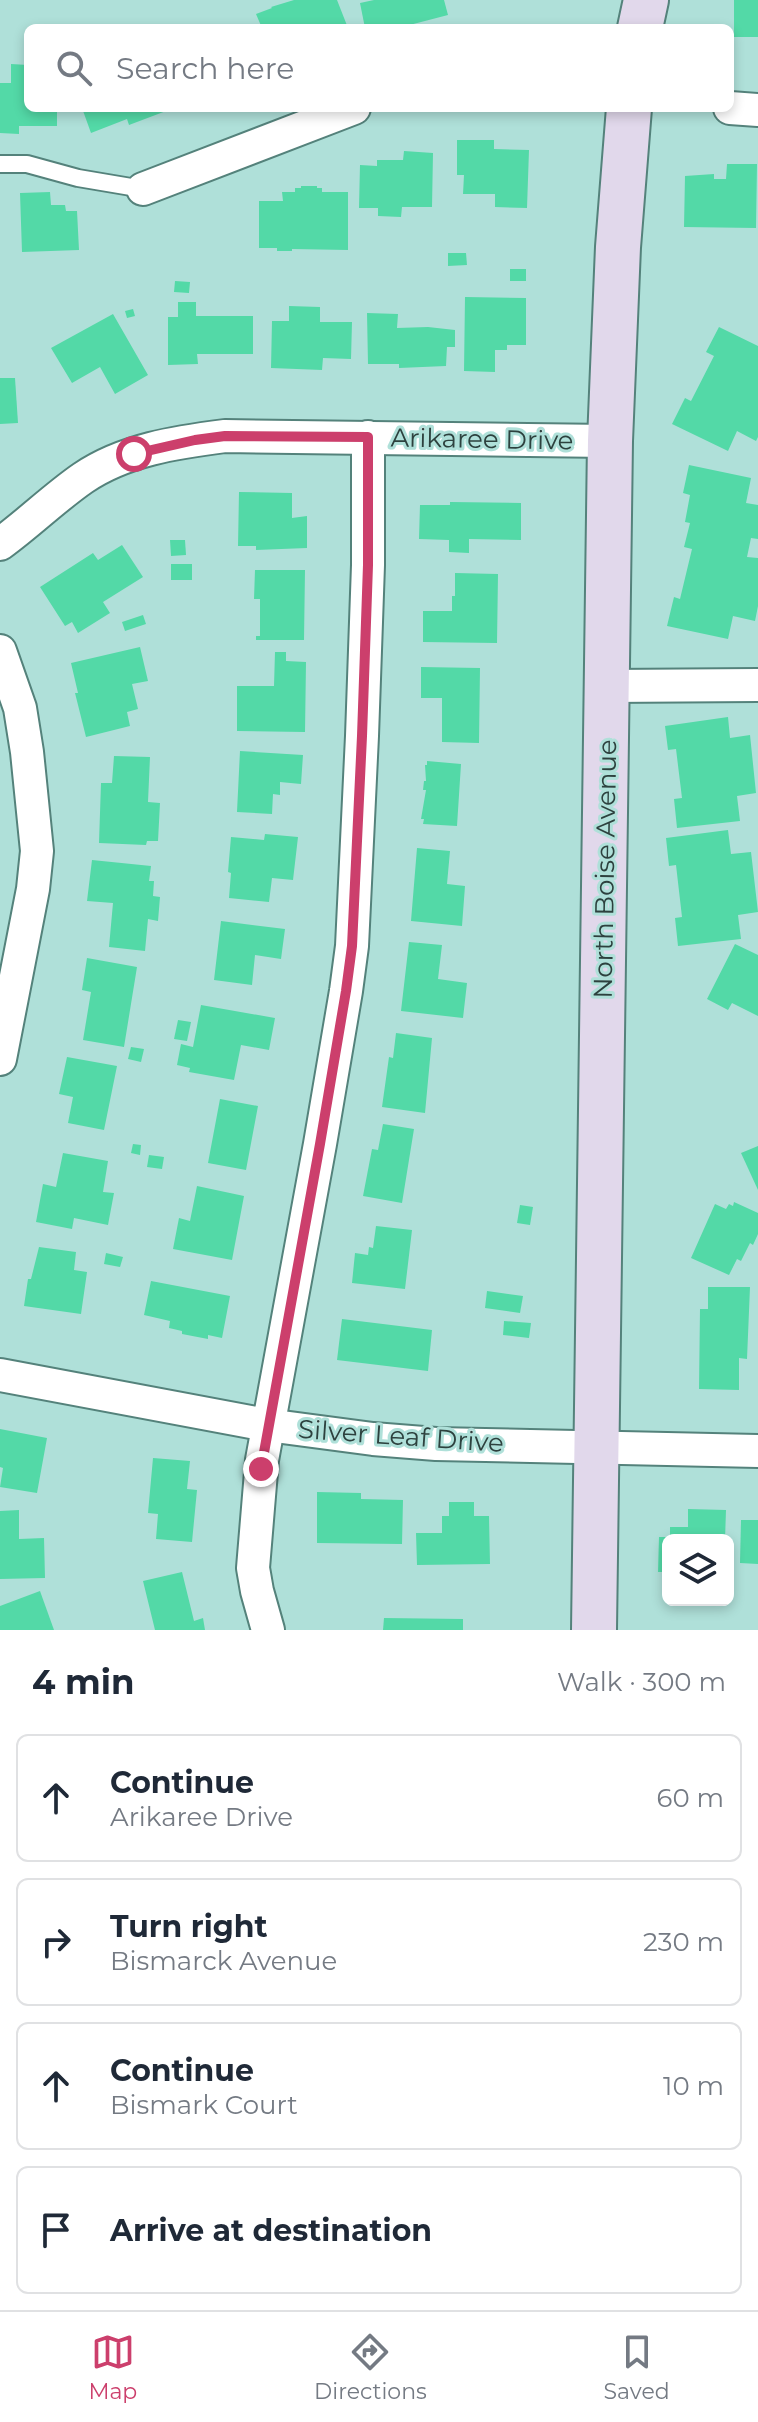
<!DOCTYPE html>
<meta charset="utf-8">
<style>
:root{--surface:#fff;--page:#f2f2f3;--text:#1f2937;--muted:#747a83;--line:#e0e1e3;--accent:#cc3f6c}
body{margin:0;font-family:Montserrat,sans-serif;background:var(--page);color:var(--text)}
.controls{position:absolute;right:24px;bottom:24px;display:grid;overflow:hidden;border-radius:12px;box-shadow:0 4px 12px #0003}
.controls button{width:72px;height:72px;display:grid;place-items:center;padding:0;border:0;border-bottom:2px solid var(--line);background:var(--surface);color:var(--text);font:40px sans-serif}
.stop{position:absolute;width:24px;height:24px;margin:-18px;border:6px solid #cc3f6c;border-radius:50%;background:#fff}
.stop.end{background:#cc3f6c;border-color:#fff;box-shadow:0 2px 8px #0008}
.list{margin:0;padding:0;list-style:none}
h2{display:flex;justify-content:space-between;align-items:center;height:104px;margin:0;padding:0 32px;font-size:34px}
h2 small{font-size:26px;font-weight:400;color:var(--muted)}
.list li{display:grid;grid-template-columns:52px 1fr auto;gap:24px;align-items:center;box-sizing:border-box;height:128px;margin:0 16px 16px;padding:0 16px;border:2px solid var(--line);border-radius:12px}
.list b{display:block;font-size:30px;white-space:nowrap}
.list p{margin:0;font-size:26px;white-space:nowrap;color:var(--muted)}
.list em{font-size:26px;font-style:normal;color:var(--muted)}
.icon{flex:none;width:44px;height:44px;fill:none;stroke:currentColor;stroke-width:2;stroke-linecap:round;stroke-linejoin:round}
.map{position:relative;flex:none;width:758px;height:1630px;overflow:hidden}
.search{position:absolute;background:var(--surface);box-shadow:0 4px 12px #0003;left:24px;right:24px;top:24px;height:88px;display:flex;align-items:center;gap:20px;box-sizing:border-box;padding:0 28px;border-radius:12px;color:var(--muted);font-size:30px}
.sheet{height:680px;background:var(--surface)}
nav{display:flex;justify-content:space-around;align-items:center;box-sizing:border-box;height:112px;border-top:2px solid var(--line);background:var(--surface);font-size:22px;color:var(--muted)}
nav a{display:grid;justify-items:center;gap:4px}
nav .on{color:var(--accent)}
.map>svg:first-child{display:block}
.building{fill:#53d9a7}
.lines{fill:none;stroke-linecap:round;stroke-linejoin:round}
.lane-casing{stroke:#54827b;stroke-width:20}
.street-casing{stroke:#54827b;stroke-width:36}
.secondary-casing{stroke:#54827b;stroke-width:48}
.lane{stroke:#fff;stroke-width:16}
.street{stroke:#fff;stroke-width:32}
.secondary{stroke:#e1d8eb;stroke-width:44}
.route{stroke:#cc3f6c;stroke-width:10}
.labels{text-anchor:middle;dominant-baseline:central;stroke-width:6;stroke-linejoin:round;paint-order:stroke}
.street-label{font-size:26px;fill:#2d413e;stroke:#afe0d9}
</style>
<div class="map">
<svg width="758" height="1630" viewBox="0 0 758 1630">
<rect width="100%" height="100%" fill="#afe0d9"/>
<g class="building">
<path d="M294,0H337L348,28H262L256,14L272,8L271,7Z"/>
<path d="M374,0H444L448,15L398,28H365L360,3Z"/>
<rect x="734" y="0" width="24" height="37"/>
<path d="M11,64L28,65V108H57V126H19V134L0,133V83H11Z"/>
<path d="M82,108H174L129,125L127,119L91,133Z"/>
<path d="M457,140H494V149L529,150L527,208L495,207V194H463L464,175H457Z"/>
<path d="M404,151L433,153L432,207H402L401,217L378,216V208H359L360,165L377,166V160H403Z"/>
<path d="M727,164H757L756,228L684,227L685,176L714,174V179H726Z"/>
<path d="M301,186H317V188H322V192H348V250L292,249V251H277V248H259V201H283L282,192H295V188H301Z"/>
<path d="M50,192L51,205H65L66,211H77L79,250L22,252L20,193Z"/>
<path d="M448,253H466L467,265L448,266Z"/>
<rect x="510" y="269" width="16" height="12"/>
<path d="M175,281L190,282L189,293L174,292Z"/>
<path d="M465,297L526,298V345H507V350H495V372L464,371Z"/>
<path d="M178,302H196V316H253V354H197L198,364L168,365V317H178Z"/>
<path d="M289,306L320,307V322H352L351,359L323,358L322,370L271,368L272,321H289Z"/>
<path d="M133,309L135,316L127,318L125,311Z"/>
<path d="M367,313L398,314L397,328L428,327L455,330V347H447L446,366L399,368V364H368Z"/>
<path d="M113,314L148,375L115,394L100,367L72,383L51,348Z"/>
<path d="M719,327L758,346V437L756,441L737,431L728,451L672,424L685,398L691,401L714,356L706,352Z"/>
<path d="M0,378H15L18,423L0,424Z"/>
<path d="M689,465L751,478L746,503L758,505V539L751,538L747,557L758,558V606L755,621L733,616L728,639L667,626L674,597L680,599L692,549L684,547L690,523L685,522L690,495L683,493Z"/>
<path d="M239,492L292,493V518L307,516V548L256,550V546H238Z"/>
<path d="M450,502L521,503V540L469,539V553L449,552V540L419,539L420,505H450Z"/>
<path d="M170,540H185L186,555L171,556Z"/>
<path d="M122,545L143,577L103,602L110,613L78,633L72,622L65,626L40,587L93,553L98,560Z"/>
<rect x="171" y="564" width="21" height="16"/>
<path d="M255,570H305L304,640H256V636H260V599H254Z"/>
<path d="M455,573L498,574L497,643L423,642V611H452V596H455Z"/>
<path d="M143,615L146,624L125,631L122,622Z"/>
<path d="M140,647L148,681L132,684L138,709L127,712L130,726L86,737L75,693H78L71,663Z"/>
<path d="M275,652H286V661L306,662L305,732L237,731V686H274Z"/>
<path d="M421,667L480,668L479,743L442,742V698H421Z"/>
<path d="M728,717L730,738L750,735L756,793L737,796L740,821L677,828L674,799L682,798L676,749L668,750L665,726Z"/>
<path d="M240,751L303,755L301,784L280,782V795L273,794L272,814L237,812Z"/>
<path d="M114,756L150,757L148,802L160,803L158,841H147L146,845L99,843L101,783H112Z"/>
<path d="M427,761L461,764L457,826L423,824L424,819H421L426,790H423L424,781H426L425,765H427Z"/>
<path d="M728,830L731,854L751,852L758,912L738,915L741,939L678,946L675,918L682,917L676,865L669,866L666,838Z"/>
<path d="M265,834L298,837L293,880L272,878L269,902L229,898L231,873L228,872L231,837L264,840Z"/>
<path d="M417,848L450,851L447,884L465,886L462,926L411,921Z"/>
<path d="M92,860L151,866L149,881H154L153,896L160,897L158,921L148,919L145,951L109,947L113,903L87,901Z"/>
<path d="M221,921L285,929L281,959L255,955L252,985L214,980Z"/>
<path d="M409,942L442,945L438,979L467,983L463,1018L401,1011Z"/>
<path d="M735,944L758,955V1016L732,1003L728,1010L707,999Z"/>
<path d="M87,958L137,967L124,1047L83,1040L91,992L82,990Z"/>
<path d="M201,1005L275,1018L269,1050L241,1045L234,1080L189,1072L190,1068L177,1065L181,1044L193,1047Z"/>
<path d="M178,1020L191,1022L187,1041L174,1039Z"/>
<path d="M396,1033L432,1038L425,1113L382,1107L389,1057L393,1058Z"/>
<path d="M131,1047L144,1049L141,1062L128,1059Z"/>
<path d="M67,1057L117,1066L104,1130L68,1123L73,1097L59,1094Z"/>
<path d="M220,1099L258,1106L246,1170L208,1163Z"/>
<path d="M383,1124L414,1129L402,1203L363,1196L372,1149L378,1150Z"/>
<path d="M133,1144L141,1145L140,1155L131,1153Z"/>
<path d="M758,1146V1190L741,1153Z"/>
<path d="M63,1153L108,1161L103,1192L114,1193L108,1225L74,1218L72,1229L36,1222L43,1184L56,1187Z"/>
<path d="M149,1155L164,1157L162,1169L147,1167Z"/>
<path d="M197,1186L244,1196L232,1260L173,1249L179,1218L190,1221Z"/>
<path d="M734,1202L758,1213V1234L753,1245L750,1243L741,1261L737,1259L729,1275L691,1258L715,1204L726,1209L729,1204L733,1206Z"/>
<path d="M520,1205L533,1207L530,1225L517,1223Z"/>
<path d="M376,1226L412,1230L405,1289L352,1283L355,1253L368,1255L369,1247L373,1248Z"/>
<path d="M39,1247L76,1252L74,1270L87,1272L81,1314L24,1306L28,1279H31Z"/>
<path d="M106,1253L123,1257L120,1267L104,1264Z"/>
<path d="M151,1281L230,1296L222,1338L208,1335V1339L182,1334V1331L169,1328L170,1321L144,1315Z"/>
<path d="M708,1287H750L747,1359L739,1358V1390L699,1389L700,1309H708Z"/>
<path d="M487,1291L523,1296L520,1313L485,1308Z"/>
<path d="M342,1319L432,1330L428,1371L337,1360Z"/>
<path d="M504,1321L531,1323L529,1338L503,1335Z"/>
<path d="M0,1429L47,1438L37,1493L0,1487L3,1468L0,1467Z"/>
<path d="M153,1458L190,1461L187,1489L197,1490L192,1542L156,1539L158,1514L148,1513Z"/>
<path d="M317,1492L361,1493V1499L403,1500L402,1544L317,1543Z"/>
<path d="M449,1502H474V1516H489L490,1564L417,1565L416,1533H442V1516H449Z"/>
<path d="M688,1509L726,1510L725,1540H668V1572H658L659,1537H670V1527H688Z"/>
<path d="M19,1510V1539L44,1538L45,1578L0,1579V1511Z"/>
<path d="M741,1520H758V1564L740,1563Z"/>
<path d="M182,1572L194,1621L203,1618L205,1630H155L143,1581Z"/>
<path d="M40,1591L54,1630H0V1606Z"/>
<path d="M384,1618L463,1619V1630H383Z"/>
</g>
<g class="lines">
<g class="lane-casing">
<path id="lane" d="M0,164H27L78,178L143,189"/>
</g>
<g class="street-casing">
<g id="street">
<path d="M730,108L758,110"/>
<path d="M143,189L354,108"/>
<path d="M0,544C29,523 54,498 83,478C124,450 177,442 225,436L610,441"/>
<path d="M0,651L20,708L27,752L37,851L33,889L0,1059"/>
<path d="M607,686L758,685"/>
<path d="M0,1375L267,1425L373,1439L436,1444L758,1451"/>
<path d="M268,1630L257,1591L253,1568L262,1460L320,1144L346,991L352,946L362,736L368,565V437"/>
</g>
</g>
<g class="secondary-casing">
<g id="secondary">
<path d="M640,28L646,0"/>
<path d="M594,1630L610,441L618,247L629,108"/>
</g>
</g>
<use href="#lane" class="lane"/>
<use href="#street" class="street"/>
<use href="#secondary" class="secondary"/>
</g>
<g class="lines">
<path class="route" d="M134,454L195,440L225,436L368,437V565L362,736L352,946L346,991L320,1144L261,1469"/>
</g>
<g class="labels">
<g class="street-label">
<text transform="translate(482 439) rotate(1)">Arikaree Drive</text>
<text transform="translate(605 869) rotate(-89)">North Boise Avenue</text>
<text transform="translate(401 1436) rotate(4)">Silver Leaf Drive</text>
</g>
</g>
</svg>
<div class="controls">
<button><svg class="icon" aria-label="layers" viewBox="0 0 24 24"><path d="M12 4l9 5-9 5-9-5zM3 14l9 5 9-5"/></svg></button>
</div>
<div class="stop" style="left:134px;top:454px"></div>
<div class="stop end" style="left:261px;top:1469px"></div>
<div class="search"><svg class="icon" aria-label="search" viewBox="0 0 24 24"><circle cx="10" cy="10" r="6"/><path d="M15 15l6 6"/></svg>Search here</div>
</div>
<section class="sheet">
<h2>4 min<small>Walk · 300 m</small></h2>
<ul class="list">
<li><svg class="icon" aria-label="ahead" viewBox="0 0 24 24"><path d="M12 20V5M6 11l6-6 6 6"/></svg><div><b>Continue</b><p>Arikaree Drive</p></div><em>60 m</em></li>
<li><svg class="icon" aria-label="right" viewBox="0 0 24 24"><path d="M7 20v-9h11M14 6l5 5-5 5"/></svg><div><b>Turn right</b><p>Bismarck Avenue</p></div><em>230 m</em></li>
<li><svg class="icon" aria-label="ahead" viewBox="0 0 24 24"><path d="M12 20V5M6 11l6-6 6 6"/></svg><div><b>Continue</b><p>Bismark Court</p></div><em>10 m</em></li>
<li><svg class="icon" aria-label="arrive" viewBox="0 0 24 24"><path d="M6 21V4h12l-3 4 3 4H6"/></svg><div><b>Arrive at destination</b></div></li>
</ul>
</section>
<nav>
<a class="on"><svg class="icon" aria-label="map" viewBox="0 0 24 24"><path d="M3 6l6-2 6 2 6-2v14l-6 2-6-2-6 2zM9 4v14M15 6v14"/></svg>Map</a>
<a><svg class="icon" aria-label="directions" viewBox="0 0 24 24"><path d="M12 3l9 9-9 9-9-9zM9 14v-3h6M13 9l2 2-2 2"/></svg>Directions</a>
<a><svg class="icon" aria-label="saved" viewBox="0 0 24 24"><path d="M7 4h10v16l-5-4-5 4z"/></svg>Saved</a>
</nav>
